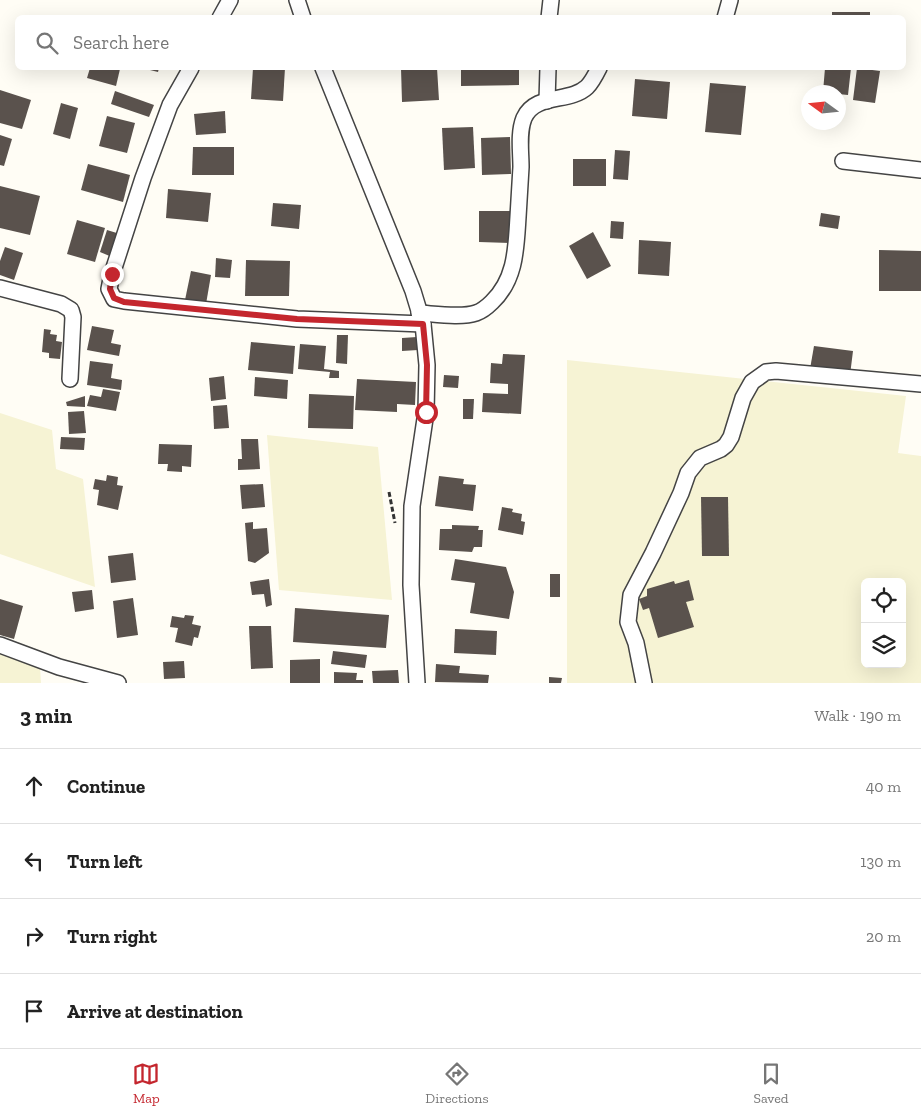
<!DOCTYPE html>
<meta charset="utf-8">
<style>
:root{--surface:#fff;--page:#f2f2f2;--text:#222;--muted:#767676;--line:#e0e0e0;--accent:#c4262e}
body{margin:0;font-family:"Zilla Slab",serif;background:var(--page);color:var(--text)}
.controls{position:absolute;right:15px;bottom:15px;display:grid;overflow:hidden;border-radius:8px;box-shadow:0 5px 20px #0002}
.controls button{width:45px;height:45px;display:grid;place-items:center;padding:0;border:0;border-bottom:1px solid var(--line);background:var(--surface);color:var(--text);font:25px sans-serif}
.compass{position:absolute;left:801px;top:85px;width:45px;height:45px;border-radius:50%;background:var(--surface);box-shadow:0 5px 20px #0002;rotate:285deg}
.stop{position:absolute;width:15px;height:15px;margin:-11px;border:4px solid #c4262e;border-radius:50%;background:#fff}
.stop.end{background:#c4262e;border-color:#fff;box-shadow:0 1px 5px #0008}
.list{margin:0;padding:0;list-style:none}
h2{display:flex;justify-content:space-between;align-items:center;height:65px;margin:0;padding:0 20px;font-size:21px}
h2 small{font-size:16px;font-weight:400;color:var(--muted)}
.list li{display:grid;grid-template-columns:32px 1fr auto;gap:15px;align-items:center;box-sizing:border-box;height:75px;padding:0 20px;border-top:1px solid var(--line)}
.list b{display:block;font-size:19px;white-space:nowrap}
.list em{font-size:16px;font-style:normal;color:var(--muted)}
.icon{flex:none;width:28px;height:28px;fill:none;stroke:currentColor;stroke-width:2;stroke-linecap:round;stroke-linejoin:round}
.map{position:relative;flex:none;width:921px;height:683px;overflow:hidden}
.search{position:absolute;background:var(--surface);box-shadow:0 5px 20px #0002;left:15px;right:15px;top:15px;height:55px;display:flex;align-items:center;gap:12px;box-sizing:border-box;padding:0 18px;border-radius:8px;color:var(--muted);font-size:19px}
.sheet{height:365px;background:var(--surface)}
nav{display:flex;justify-content:space-around;align-items:center;box-sizing:border-box;height:70px;border-top:1px solid var(--line);background:var(--surface);font-size:14px;color:var(--muted)}
nav a{display:grid;justify-items:center;gap:2px}
nav .on{color:var(--accent)}
.map>svg:first-child{display:block}
.farmland{fill:#f6f3d4;fill-rule:evenodd}
.building{fill:#5a524d}
.lines{fill:none;stroke-linecap:round;stroke-linejoin:round}
.minor-casing{stroke:#444;stroke-width:18}
.path{stroke:#333;stroke-width:3;stroke-dasharray:5 2.5;stroke-linecap:butt}
.minor{stroke:#fff;stroke-width:15}
.route{stroke:#c4262e;stroke-width:6}
</style>
<div class="map">
<svg width="921" height="683" viewBox="0 0 921 683">
<rect width="100%" height="100%" fill="#fffdf5"/>
<g class="farmland">
<path d="M567,360L906,396L898,453L921,456V683H567ZM865,582H902V664H865Z"/>
<path d="M0,413L52,430L56,469L83,479L95,587L0,554Z"/>
<path d="M267,435L378,447L392,600L279,590Z"/>
<path d="M0,653L40,667L41,683H0Z"/>
</g>
<g class="building">
<rect x="832" y="12" width="38" height="6"/>
<path d="M90,68H114L120,69L116,86L87,78Z"/>
<path d="M142,68H159L158,72Z"/>
<path d="M253,68H285L283,101L251,99Z"/>
<path d="M401,68H437L439,100L402,102Z"/>
<path d="M461,68H519V85L461,86Z"/>
<path d="M825,68H851L848,95L838,94V92H823Z"/>
<path d="M857,68L880,71L875,103L853,100Z"/>
<path d="M635,79L670,82L667,119L632,116Z"/>
<path d="M710,83L746,86L741,135L705,132Z"/>
<path d="M0,90L31,100L22,129L0,123Z"/>
<path d="M115,91L154,105L149,117L111,104Z"/>
<path d="M61,103L78,108L70,139L53,134Z"/>
<path d="M225,111L226,133L196,135L194,114Z"/>
<path d="M107,116L135,123L127,153L99,146Z"/>
<path d="M473,127L475,168L444,170L442,128Z"/>
<path d="M0,135L12,139L4,166L0,165Z"/>
<path d="M510,137L511,174L482,175L481,138Z"/>
<path d="M193,147H234V175H192Z"/>
<path d="M615,150L630,151L628,180L613,179Z"/>
<rect x="573" y="159" width="33" height="27"/>
<path d="M88,164L130,175L123,202L81,190Z"/>
<path d="M0,186L40,196L30,235L0,228Z"/>
<path d="M168,189L211,193L208,222L166,218Z"/>
<path d="M273,203L301,205L299,229L271,226Z"/>
<path d="M479,211H514L513,243L479,242Z"/>
<path d="M821,213L840,216L838,229L819,226Z"/>
<path d="M77,220L105,228L95,262L67,254Z"/>
<path d="M611,221L624,222L623,239L610,238Z"/>
<path d="M107,230L120,234L112,257L100,252Z"/>
<path d="M593,232L611,266L587,279L569,246Z"/>
<path d="M639,240L671,242L669,276L638,274Z"/>
<path d="M5,247L23,253L14,280L0,275V261Z"/>
<path d="M879,250L921,251V291H879Z"/>
<path d="M216,258L232,260L230,278L215,277Z"/>
<path d="M246,260L290,261L289,296H245Z"/>
<path d="M191,271L211,275L206,304L185,300Z"/>
<path d="M92,326L114,330L111,343L121,345L119,356L87,350Z"/>
<path d="M44,329L51,330L50,334L57,335L56,341L62,342L60,359L49,358V353L42,352Z"/>
<path d="M337,335H348L347,364L336,363Z"/>
<path d="M417,337L418,350L402,351V338Z"/>
<path d="M251,342L295,346L293,374L248,370Z"/>
<path d="M300,344L326,346L324,369L339,371V378H329L330,372L298,369Z"/>
<path d="M814,346L853,351L850,375L810,369Z"/>
<path d="M503,354L525,355L521,414L482,412L483,393L508,394V384L490,383L491,363L502,364Z"/>
<path d="M90,361L113,364L111,378L122,380L121,390L87,385Z"/>
<path d="M444,375L459,376L458,388L443,387Z"/>
<path d="M224,376L226,399L211,401L209,378Z"/>
<path d="M255,377L288,380L287,399L254,396Z"/>
<path d="M357,379L416,382L415,405L397,404V412L355,410Z"/>
<path d="M103,389L120,392L116,411L87,406L90,395L101,397Z"/>
<path d="M309,394L354,396L353,429L308,428Z"/>
<path d="M85,396V407L67,406L66,402Z"/>
<path d="M463,399H474L473,419H463Z"/>
<path d="M227,405L229,428L214,429L213,406Z"/>
<path d="M84,411L86,433L69,434L68,412Z"/>
<path d="M61,437L85,438L84,450L60,449Z"/>
<path d="M241,439H258L260,469L238,470V459H242Z"/>
<path d="M159,444L192,445L191,467L182,466V472L167,471L168,464H158Z"/>
<path d="M107,475L118,477L117,485L123,486L118,510L97,505L99,490L93,489L95,479L106,481Z"/>
<path d="M439,476L464,479L463,484L476,485L473,511L435,506Z"/>
<path d="M263,484L265,507L242,509L240,485Z"/>
<path d="M701,497H728L729,556H702Z"/>
<path d="M502,507L513,509L512,512L522,514L521,521L525,522L523,535L498,530Z"/>
<path d="M253,522V529L267,528L269,553L255,563L248,561L245,523Z"/>
<path d="M452,525L479,526L478,530H483L482,547H474L472,552L439,550L440,529H452Z"/>
<path d="M133,553L136,580L111,583L108,556Z"/>
<path d="M455,559L506,567L514,592L509,619L470,613L475,583L451,580Z"/>
<rect x="550" y="574" width="10" height="23"/>
<path d="M269,579L272,605L266,607L264,594L252,595L250,582Z"/>
<path d="M689,580L694,600L686,602L694,627L658,638L649,608L643,610L639,599L647,596V589L674,581L675,584Z"/>
<path d="M92,590L94,609L75,612L72,592Z"/>
<path d="M133,598L138,635L117,638L113,601Z"/>
<path d="M0,599L23,606L14,639L0,635Z"/>
<path d="M295,608L389,615L386,648L293,642Z"/>
<path d="M185,615L194,616L192,624L201,626L198,638L194,637L192,646L175,642L178,628L170,627L172,616L184,618Z"/>
<path d="M249,626H271L273,668L251,669Z"/>
<path d="M455,629L497,631L496,655L454,653Z"/>
<path d="M333,651L367,655L365,668L331,664Z"/>
<path d="M320,659V683H290V660Z"/>
<path d="M184,661L185,678L164,679L163,662Z"/>
<path d="M436,664L460,666L459,673L489,675L488,683L435,682Z"/>
<path d="M398,670L399,683H373L372,671Z"/>
<path d="M334,672L357,673L356,680H363V683H334Z"/>
<path d="M549,677L562,678L561,683H549Z"/>
</g>
<g class="lines">
<g class="minor-casing">
<g id="minor">
<path d="M297,0L303,18"/>
<path d="M220,18L230,0"/>
<path d="M549,18L551,0"/>
<path d="M725,18L730,0"/>
<path d="M191,68L170,105L143,178L112,274L109,289L114,299L124,301L297,319L423,324"/>
<path d="M323,68L413,291L423,324L427,365L426,412L412,506L411,585L417,683"/>
<path d="M547,101L548,68"/>
<path d="M843,161L921,170"/>
<path d="M0,288L61,304L71,310L73,317L70,379"/>
<path d="M419,313C435,314 462,318 476,313C482,311 488,306 492,302C516,279 516,248 518,217C519,200 520,184 521,167C521,152 518,133 524,118C535,93 570,103 587,87C592,82 596,74 599,68"/>
<path d="M0,645L59,667L118,683"/>
<path d="M644,683L636,643L628,622L631,595L653,553L681,493L688,473L700,458L721,449L726,445L731,437L743,398L752,382L766,372L776,371L921,384"/>
</g>
</g>
<path class="path" d="M389,492L395,523"/>
<use href="#minor" class="minor"/>
</g>
<g class="lines">
<path class="route" d="M112,274L110,289L114,298L124,302L297,319L423,324L427,365L426,412"/>
</g>
</svg>
<div class="controls">
<button><svg class="icon" aria-label="locate" viewBox="0 0 24 24"><circle cx="12" cy="12" r="6"/><path d="M12 2v4M12 18v4M2 12h4M18 12h4"/></svg></button>
<button><svg class="icon" aria-label="layers" viewBox="0 0 24 24"><path d="M12 4l9 5-9 5-9-5zM3 14l9 5 9-5"/></svg></button>
</div>
<svg class="compass" viewBox="-18 -18 36 36"><path d="M0-13l5 13h-10z" fill="#e53935"/><path d="M0 13l5-13h-10z" fill="#767676"/></svg>
<div class="stop" style="left:426px;top:412px"></div>
<div class="stop end" style="left:112px;top:274px"></div>
<div class="search"><svg class="icon" aria-label="search" viewBox="0 0 24 24"><circle cx="10" cy="10" r="6"/><path d="M15 15l6 6"/></svg>Search here</div>
</div>
<section class="sheet">
<h2>3 min<small>Walk · 190 m</small></h2>
<ul class="list">
<li><svg class="icon" aria-label="ahead" viewBox="0 0 24 24"><path d="M12 20V5M6 11l6-6 6 6"/></svg><div><b>Continue</b></div><em>40 m</em></li>
<li><svg class="icon" aria-label="left" viewBox="0 0 24 24"><path d="M17 20v-9H6M10 6l-5 5 5 5"/></svg><div><b>Turn left</b></div><em>130 m</em></li>
<li><svg class="icon" aria-label="right" viewBox="0 0 24 24"><path d="M7 20v-9h11M14 6l5 5-5 5"/></svg><div><b>Turn right</b></div><em>20 m</em></li>
<li><svg class="icon" aria-label="arrive" viewBox="0 0 24 24"><path d="M6 21V4h12l-3 4 3 4H6"/></svg><div><b>Arrive at destination</b></div></li>
</ul>
</section>
<nav>
<a class="on"><svg class="icon" aria-label="map" viewBox="0 0 24 24"><path d="M3 6l6-2 6 2 6-2v14l-6 2-6-2-6 2zM9 4v14M15 6v14"/></svg>Map</a>
<a><svg class="icon" aria-label="directions" viewBox="0 0 24 24"><path d="M12 3l9 9-9 9-9-9zM9 14v-3h6M13 9l2 2-2 2"/></svg>Directions</a>
<a><svg class="icon" aria-label="saved" viewBox="0 0 24 24"><path d="M7 4h10v16l-5-4-5 4z"/></svg>Saved</a>
</nav>
